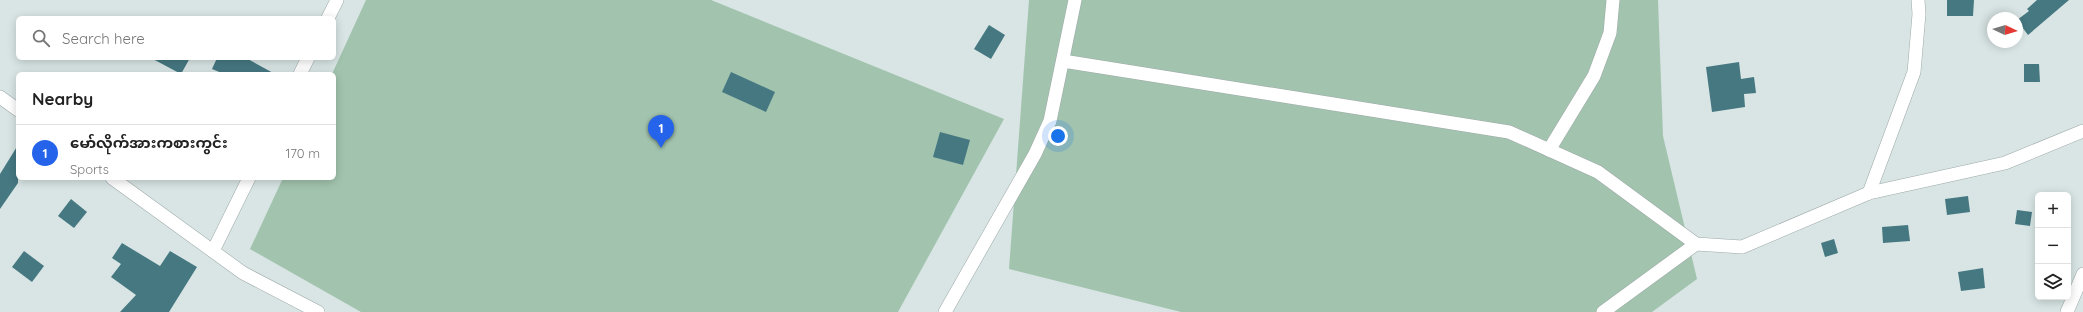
<!DOCTYPE html>
<meta charset="utf-8">
<style>
:root{--surface:#fff;--page:#f2f2f2;--text:#222;--muted:#767676;--line:#e0e0e0;--accent:#2563eb}
body{margin:0;font-family:Quicksand,"Noto Sans Myanmar",sans-serif;background:var(--page);color:var(--text)}
.controls{position:absolute;right:12px;bottom:12px;display:grid;overflow:hidden;border-radius:6px;box-shadow:0 2px 10px #0003}
.controls button{width:36px;height:36px;display:grid;place-items:center;padding:0;border:0;border-bottom:1px solid var(--line);background:var(--surface);color:var(--text);font:20px sans-serif}
.compass{position:absolute;left:1987px;top:12px;width:36px;height:36px;border-radius:50%;background:var(--surface);box-shadow:0 2px 10px #0003;rotate:94deg}
.you{position:absolute;left:1058px;top:136px;width:14px;height:14px;margin:-10px;border:3px solid #fff;border-radius:50%;background:#1a73e8;box-shadow:0 0 0 6px #1a73e833}
.badge{display:grid;place-items:center;width:26px;height:26px;border-radius:50%;background:var(--accent);color:#fff;font-size:13px;font-weight:700}
.pin{position:absolute;translate:-50% -33px;filter:drop-shadow(0 1px 2px #0008)}
.pin::after{content:'';position:absolute;top:21px;width:14px;height:12px;background:inherit;clip-path:polygon(0 0,100% 0,50% 100%)}
.list{margin:0;padding:0;list-style:none}
h2{display:flex;justify-content:space-between;align-items:center;height:52px;margin:0;padding:0 16px;font-size:17px}
h2 small{font-size:13px;font-weight:400;color:var(--muted)}
.list li{display:grid;grid-template-columns:26px 1fr auto;gap:12px;align-items:center;box-sizing:border-box;height:56px;padding:0 16px;border-top:1px solid var(--line)}
.list b{display:block;font-size:15px;white-space:nowrap}
.list p{margin:0;font-size:13px;white-space:nowrap;color:var(--muted)}
.list em{font-size:13px;font-style:normal;color:var(--muted)}
.icon{flex:none;width:22px;height:22px;fill:none;stroke:currentColor;stroke-width:2;stroke-linecap:round;stroke-linejoin:round}
.map{position:relative;flex:none;width:2083px;height:312px;overflow:hidden}
.search{position:absolute;background:var(--surface);box-shadow:0 2px 10px #0003;left:16px;top:16px;width:320px;height:44px;display:flex;align-items:center;gap:10px;box-sizing:border-box;padding:0 14px;border-radius:6px;color:var(--muted);font-size:15px}
.panel{position:absolute;background:var(--surface);box-shadow:0 2px 10px #0003;left:16px;top:72px;width:320px;height:108px;border-radius:6px}
.map>svg:first-child{display:block}
.green{fill:#a2c4ae}
.building{fill:#467882}
.lines{fill:none;stroke-linecap:round;stroke-linejoin:round}
.minor-casing{stroke:#9da9a8;stroke-width:14}
.minor{stroke:#fff;stroke-width:13}
</style>
<div class="map">
<svg width="2083" height="312" viewBox="0 0 2083 312">
<rect width="100%" height="100%" fill="#d8e5e4"/>
<g class="green">
<path d="M366,0H711L1004,119L898,312H361L250,249L283,178H334V74H332Z"/>
<path d="M1029,0H1658L1663,136L1697,279L1652,312H1181L1009,269Z"/>
</g>
<g class="building">
<path d="M1947,0H1974L1973,16H1947Z"/>
<path d="M2037,0H2069L2028,35L2017,20L2029,11L2027,9Z"/>
<path d="M989,25L1005,35L991,59L974,49Z"/>
<path d="M151,58H190L181,74Z"/>
<path d="M217,58H246L275,74H224L212,69Z"/>
<path d="M1739,62L1741,79L1754,77L1756,93L1744,94L1745,107L1712,112L1706,67Z"/>
<path d="M2024,64H2039L2040,82H2024Z"/>
<path d="M731,72L775,92L766,112L722,92Z"/>
<path d="M940,132L970,140L963,165L933,157Z"/>
<path d="M18,145V183L0,209V174Z"/>
<path d="M1968,196L1970,212L1947,215L1945,199Z"/>
<path d="M71,199L87,212L74,228L58,216Z"/>
<path d="M2017,210L2032,212L2030,226L2015,224Z"/>
<path d="M1908,225L1910,241L1883,243L1882,227Z"/>
<path d="M1834,239L1838,253L1825,257L1821,243Z"/>
<path d="M122,243L160,266L170,251L197,267L169,312H120L136,295L111,277L121,264L112,258Z"/>
<path d="M24,251L44,266L32,282L12,267Z"/>
<path d="M1983,268L1985,288L1961,291L1958,272Z"/>
</g>
<g class="lines">
<g class="minor-casing">
<g id="minor">
<path d="M328,18L337,0"/>
<path d="M1063,61L1509,132L1598,172L1696,244L1742,247L1869,193L2005,163L2083,131"/>
<path d="M300,74L308,58"/>
<path d="M0,97L18,110"/>
<path d="M1549,150L1594,76L1610,33L1613,0"/>
<path d="M112,178L243,273L318,312"/>
<path d="M1869,193L1914,72L1919,14L1918,0"/>
<path d="M213,251L249,178"/>
<path d="M945,312L1035,154L1050,121L1075,0"/>
<path d="M1603,312L1696,244"/>
<path d="M2067,312L2083,274"/>
</g>
</g>
<use href="#minor" class="minor"/>
</g>
</svg>
<div class="controls">
<button>+</button>
<button>−</button>
<button><svg class="icon" aria-label="layers" viewBox="0 0 24 24"><path d="M12 4l9 5-9 5-9-5zM3 14l9 5 9-5"/></svg></button>
</div>
<svg class="compass" viewBox="-18 -18 36 36"><path d="M0-13l5 13h-10z" fill="#e53935"/><path d="M0 13l5-13h-10z" fill="#767676"/></svg>
<div class="you"></div>
<div class="pin badge" style="left:661px;top:148px">1</div>
<div class="search"><svg class="icon" aria-label="search" viewBox="0 0 24 24"><circle cx="10" cy="10" r="6"/><path d="M15 15l6 6"/></svg>Search here</div>
<section class="panel">
<h2>Nearby<small></small></h2>
<ul class="list">
<li><span class="badge">1</span><div><b>မော်လိုက်အားကစားကွင်း</b><p>Sports</p></div><em>170 m</em></li>
</ul>
</section>
</div>
